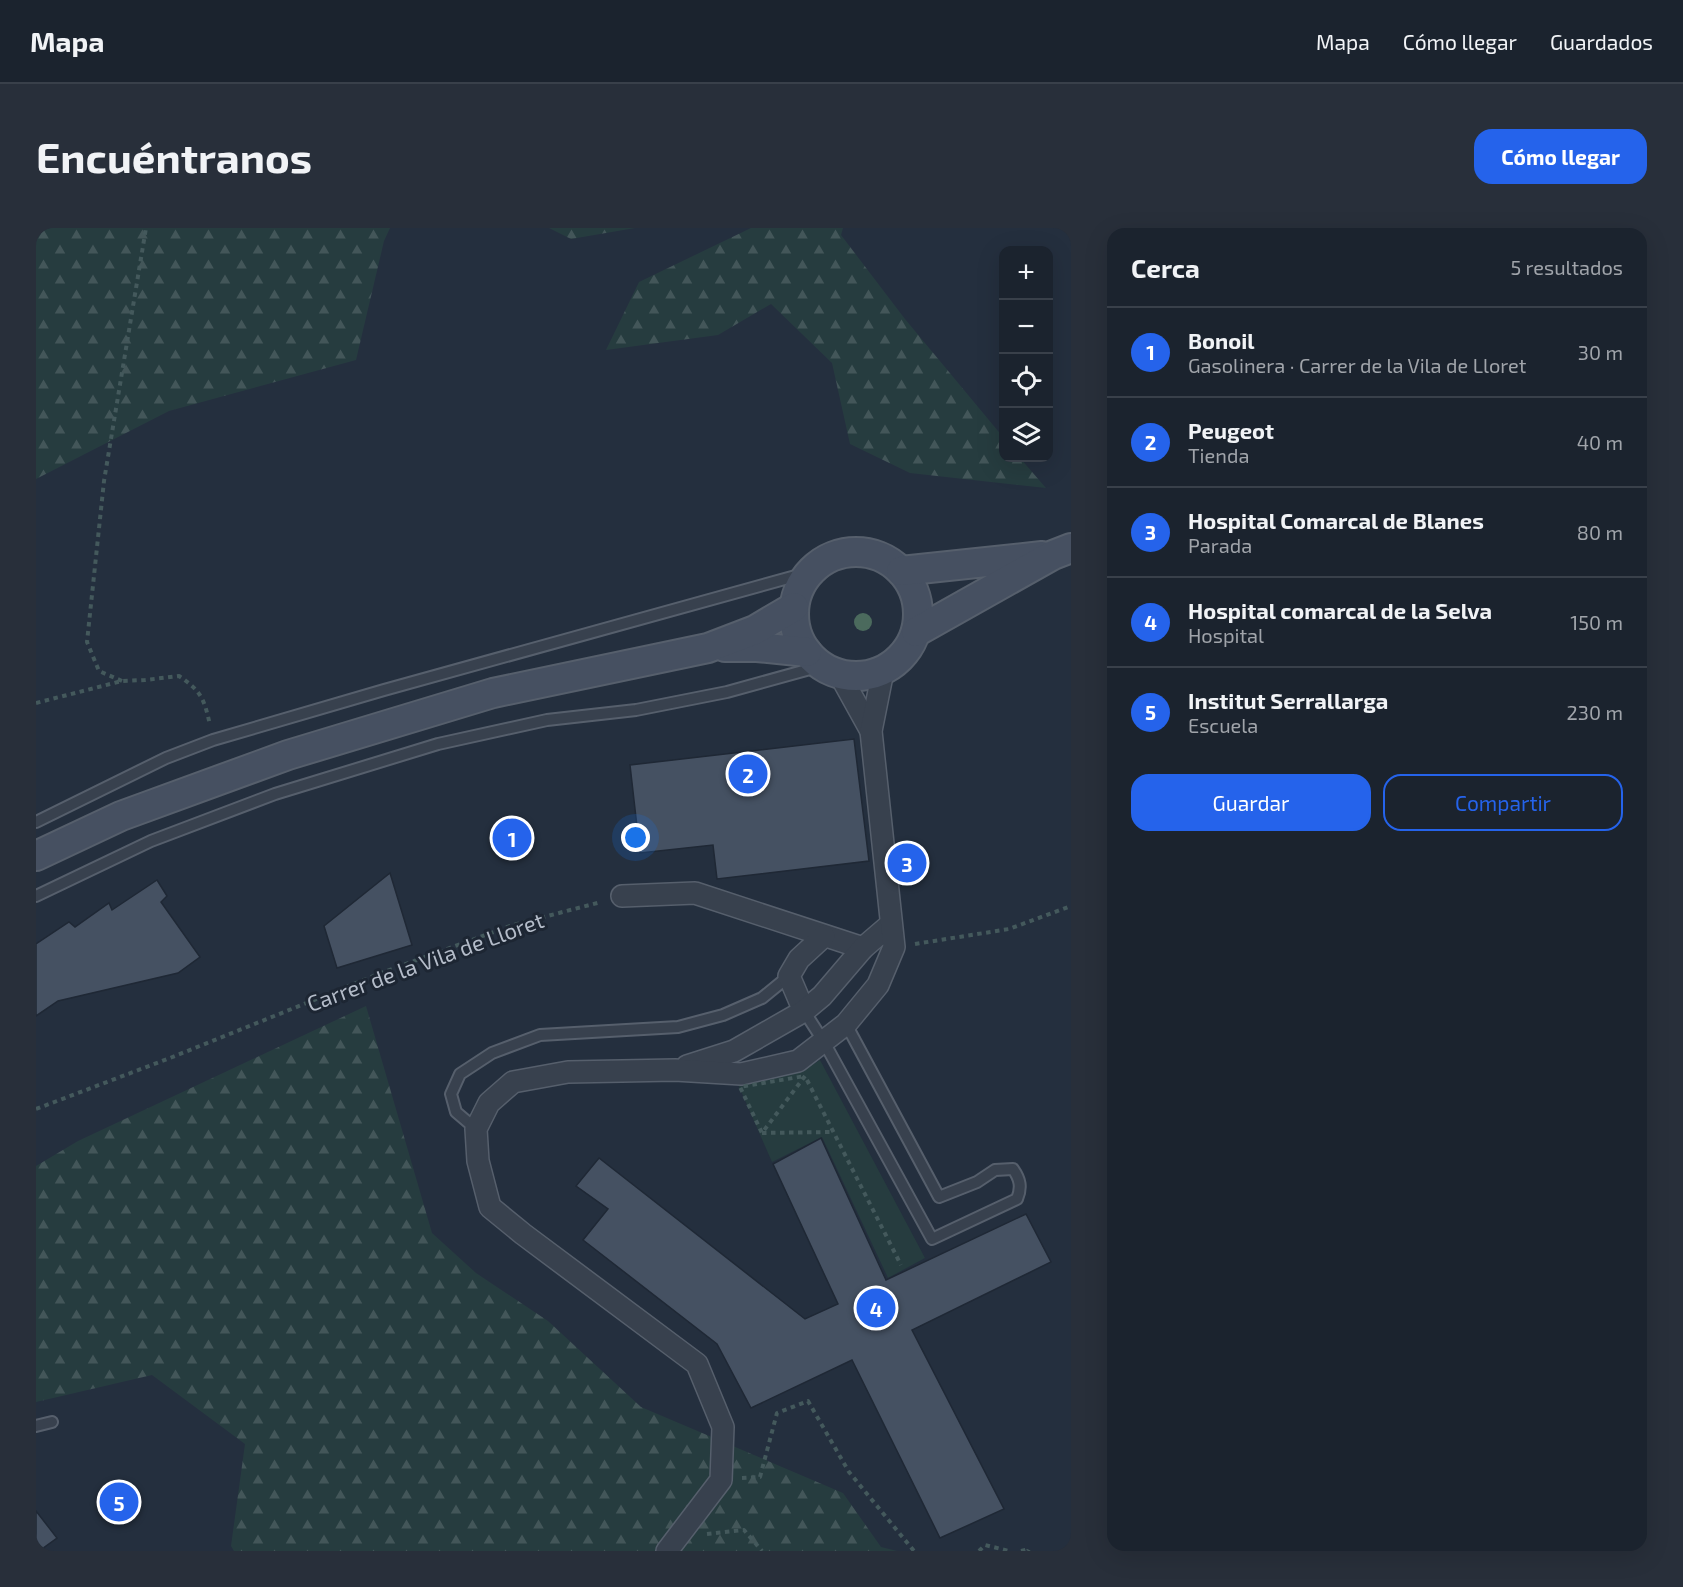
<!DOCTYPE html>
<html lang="es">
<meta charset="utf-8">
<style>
:root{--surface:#1b232e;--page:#282f3a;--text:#f1f3f6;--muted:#a0a4aa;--line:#39404a;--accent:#2563eb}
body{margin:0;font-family:"Exo 2",sans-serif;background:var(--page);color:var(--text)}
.controls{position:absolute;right:18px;top:18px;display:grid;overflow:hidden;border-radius:12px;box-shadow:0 6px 24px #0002}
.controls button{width:54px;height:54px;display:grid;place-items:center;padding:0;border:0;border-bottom:2px solid var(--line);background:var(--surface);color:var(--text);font:30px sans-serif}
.you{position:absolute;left:600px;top:610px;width:21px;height:21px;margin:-15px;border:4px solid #fff;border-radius:50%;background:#1a73e8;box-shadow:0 0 0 9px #1a73e833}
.badge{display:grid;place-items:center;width:39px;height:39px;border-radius:50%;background:var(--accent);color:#fff;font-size:20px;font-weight:700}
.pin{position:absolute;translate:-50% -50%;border:3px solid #fff;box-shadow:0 2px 6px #0006}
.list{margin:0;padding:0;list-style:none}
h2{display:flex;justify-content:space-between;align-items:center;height:78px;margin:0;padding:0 24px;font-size:26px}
h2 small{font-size:20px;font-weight:400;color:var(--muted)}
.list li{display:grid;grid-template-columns:39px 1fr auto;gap:18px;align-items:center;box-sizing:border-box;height:90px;padding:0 24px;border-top:2px solid var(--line)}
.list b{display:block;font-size:22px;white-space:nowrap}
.list p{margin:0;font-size:20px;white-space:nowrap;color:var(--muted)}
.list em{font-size:20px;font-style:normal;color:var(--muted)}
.actions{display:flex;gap:12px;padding:18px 24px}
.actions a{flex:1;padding:14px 0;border:2px solid var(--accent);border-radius:18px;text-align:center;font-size:21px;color:var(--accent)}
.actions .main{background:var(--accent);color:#fff}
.icon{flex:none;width:33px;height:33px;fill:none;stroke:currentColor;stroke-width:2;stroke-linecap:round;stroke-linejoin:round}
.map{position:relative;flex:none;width:1035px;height:1323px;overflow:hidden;border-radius:18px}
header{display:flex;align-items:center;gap:36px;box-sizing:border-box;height:84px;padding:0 30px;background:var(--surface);border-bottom:2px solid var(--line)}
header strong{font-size:28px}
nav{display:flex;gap:33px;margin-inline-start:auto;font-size:21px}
.intro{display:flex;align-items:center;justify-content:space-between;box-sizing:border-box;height:144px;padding:0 36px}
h1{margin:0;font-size:42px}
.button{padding:15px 27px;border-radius:18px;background:var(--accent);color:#fff;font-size:21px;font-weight:700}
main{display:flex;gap:36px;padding:0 36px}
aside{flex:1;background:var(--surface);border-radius:18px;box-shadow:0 6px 24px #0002}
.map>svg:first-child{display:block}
.grass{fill:#263c3f}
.forest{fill:url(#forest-firs)}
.building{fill:#455162;stroke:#1f2835;stroke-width:1.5}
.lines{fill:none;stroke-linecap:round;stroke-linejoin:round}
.lane-casing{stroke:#565f6c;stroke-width:14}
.street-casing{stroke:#565f6c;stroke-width:24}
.secondary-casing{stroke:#565f6c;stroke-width:32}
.path{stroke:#44595c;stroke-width:4;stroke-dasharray:4.5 4.5;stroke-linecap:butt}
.lane{stroke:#38414e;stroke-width:10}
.street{stroke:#38414e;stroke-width:21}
.secondary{stroke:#465061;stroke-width:28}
.tree{fill:#4b6a5d}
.labels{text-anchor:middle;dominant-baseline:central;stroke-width:6;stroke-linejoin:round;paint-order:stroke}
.street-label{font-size:22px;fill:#b4bcc9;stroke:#1d2633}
</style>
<header>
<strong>Mapa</strong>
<nav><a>Mapa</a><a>Cómo llegar</a><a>Guardados</a></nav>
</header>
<div class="intro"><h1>Encuéntranos</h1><a class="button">Cómo llegar</a></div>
<main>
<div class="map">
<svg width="1035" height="1323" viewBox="0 0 1035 1323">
<defs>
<pattern id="forest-firs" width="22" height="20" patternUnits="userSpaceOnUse" patternTransform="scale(1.5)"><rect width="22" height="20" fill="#263c3f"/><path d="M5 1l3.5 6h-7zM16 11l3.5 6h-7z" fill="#435659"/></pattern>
</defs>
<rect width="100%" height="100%" fill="#242f3e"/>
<path class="grass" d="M784,832L889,1030L852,1050L786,909L736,934L701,854L767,843Z"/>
<g class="forest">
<path d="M0,0H354L348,13L320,132L133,183L0,251Z"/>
<path d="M513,0H599L535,11Z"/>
<path d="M715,0H807L805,7L869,91L967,209L968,230H984L1010,260L874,245L814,216L796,135L735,76L682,107L570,122L603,54Z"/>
<path d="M330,778L396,1005L440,1045L512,1093L605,1179L807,1265L845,1319L861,1323H198L195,1318L209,1216L116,1147L0,1174V938L42,913Z"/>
</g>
<g class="building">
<path d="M818,511L833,633L681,651L677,617L604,625L594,537Z"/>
<path d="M354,645L376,717L301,740L288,698Z"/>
<path d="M121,652L131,668L125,674L164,729L142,745L22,773L0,788V716L33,694L39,699L73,675L76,682Z"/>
<path d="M785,910L850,1052L990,986L1015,1034L876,1102L968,1281L904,1310L816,1132L715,1180L681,1116L547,1012L572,981L540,958L563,930L769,1091L802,1076L737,936Z"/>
<path d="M0,1283L21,1310L3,1323H0Z"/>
</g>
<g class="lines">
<g class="lane-casing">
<g id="lane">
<path d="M0,594L130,530L177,512L348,462L774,344"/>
<path d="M0,668L115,613L239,566L402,516L511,492L600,482L691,464L785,438"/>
<path d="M768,783L788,814L896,1011L981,971C986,959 984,951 977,941L959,942L941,954L903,969L810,796"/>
<path d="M440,901L420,884L415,866L424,846L456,825L504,807L642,799L687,787L726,770L753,748"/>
<path d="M0,1198L16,1194"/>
</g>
</g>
<g class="street-casing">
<g id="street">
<path d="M804,447L835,503"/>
<path d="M586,668L659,665L827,720"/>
<path d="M768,783L753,748L763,731L788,708"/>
<path d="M651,838L698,823L768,783L786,768L827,720L855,696"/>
<path d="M631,1323L685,1252L687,1199L661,1136L487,1006L454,979L442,933L440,901L453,875L477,854L532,844L639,842L705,846L762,833L810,796L842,757L858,719L835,503L847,443"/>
</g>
</g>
<g class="secondary-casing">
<g id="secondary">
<circle cx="820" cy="386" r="62"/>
<path d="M865,343L1006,328"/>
<path d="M880,404L1017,327L1035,320"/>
<path d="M689,419H721L771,424"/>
<path d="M0,628L85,588L252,527L457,465L672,420L719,402L758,379"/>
</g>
</g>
<g class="path">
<path d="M86,453L63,443L51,414L68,253L110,0"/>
<path d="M0,475L86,453L109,452L143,448C165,463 168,470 174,497"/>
<path d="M879,716L973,701L1035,678"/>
<path d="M769,848L726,905L704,859Z"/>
<path d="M771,852L865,1037"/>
<path d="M0,881L134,830L345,745L477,697L565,674"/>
<path d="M726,905L797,904"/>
<path d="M706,1250L724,1249L741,1185L772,1173L813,1244L878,1323"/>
<path d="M671,1306L708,1302L726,1323"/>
<path d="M943,1323L949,1317L973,1323"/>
<path d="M985,1323L993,1321L992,1323"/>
</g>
<use href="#lane" class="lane"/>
<use href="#street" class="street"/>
<use href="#secondary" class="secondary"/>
</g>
<circle class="tree" cx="827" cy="394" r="9"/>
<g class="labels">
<g class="street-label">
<text transform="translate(389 733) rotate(-20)">Carrer de la Vila de Lloret</text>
</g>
</g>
</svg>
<div class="controls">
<button>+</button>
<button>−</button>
<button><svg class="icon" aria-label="locate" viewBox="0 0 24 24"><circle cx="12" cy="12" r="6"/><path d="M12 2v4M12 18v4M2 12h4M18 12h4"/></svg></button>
<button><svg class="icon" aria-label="layers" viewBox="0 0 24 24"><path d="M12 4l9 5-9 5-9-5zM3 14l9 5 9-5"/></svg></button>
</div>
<div class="you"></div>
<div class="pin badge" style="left:476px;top:610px">1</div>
<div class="pin badge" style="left:712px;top:546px">2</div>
<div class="pin badge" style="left:871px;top:635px">3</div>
<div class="pin badge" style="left:840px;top:1080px">4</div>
<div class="pin badge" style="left:83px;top:1274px">5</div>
</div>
<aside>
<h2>Cerca<small>5 resultados</small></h2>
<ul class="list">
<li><span class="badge">1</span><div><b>Bonoil</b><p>Gasolinera · Carrer de la Vila de Lloret</p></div><em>30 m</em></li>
<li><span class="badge">2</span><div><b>Peugeot</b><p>Tienda</p></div><em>40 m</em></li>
<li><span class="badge">3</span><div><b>Hospital Comarcal de Blanes</b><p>Parada</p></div><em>80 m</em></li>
<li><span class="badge">4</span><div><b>Hospital comarcal de la Selva</b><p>Hospital</p></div><em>150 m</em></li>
<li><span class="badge">5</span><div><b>Institut Serrallarga</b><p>Escuela</p></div><em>230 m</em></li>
</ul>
<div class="actions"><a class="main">Guardar</a><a>Compartir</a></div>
</aside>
</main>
